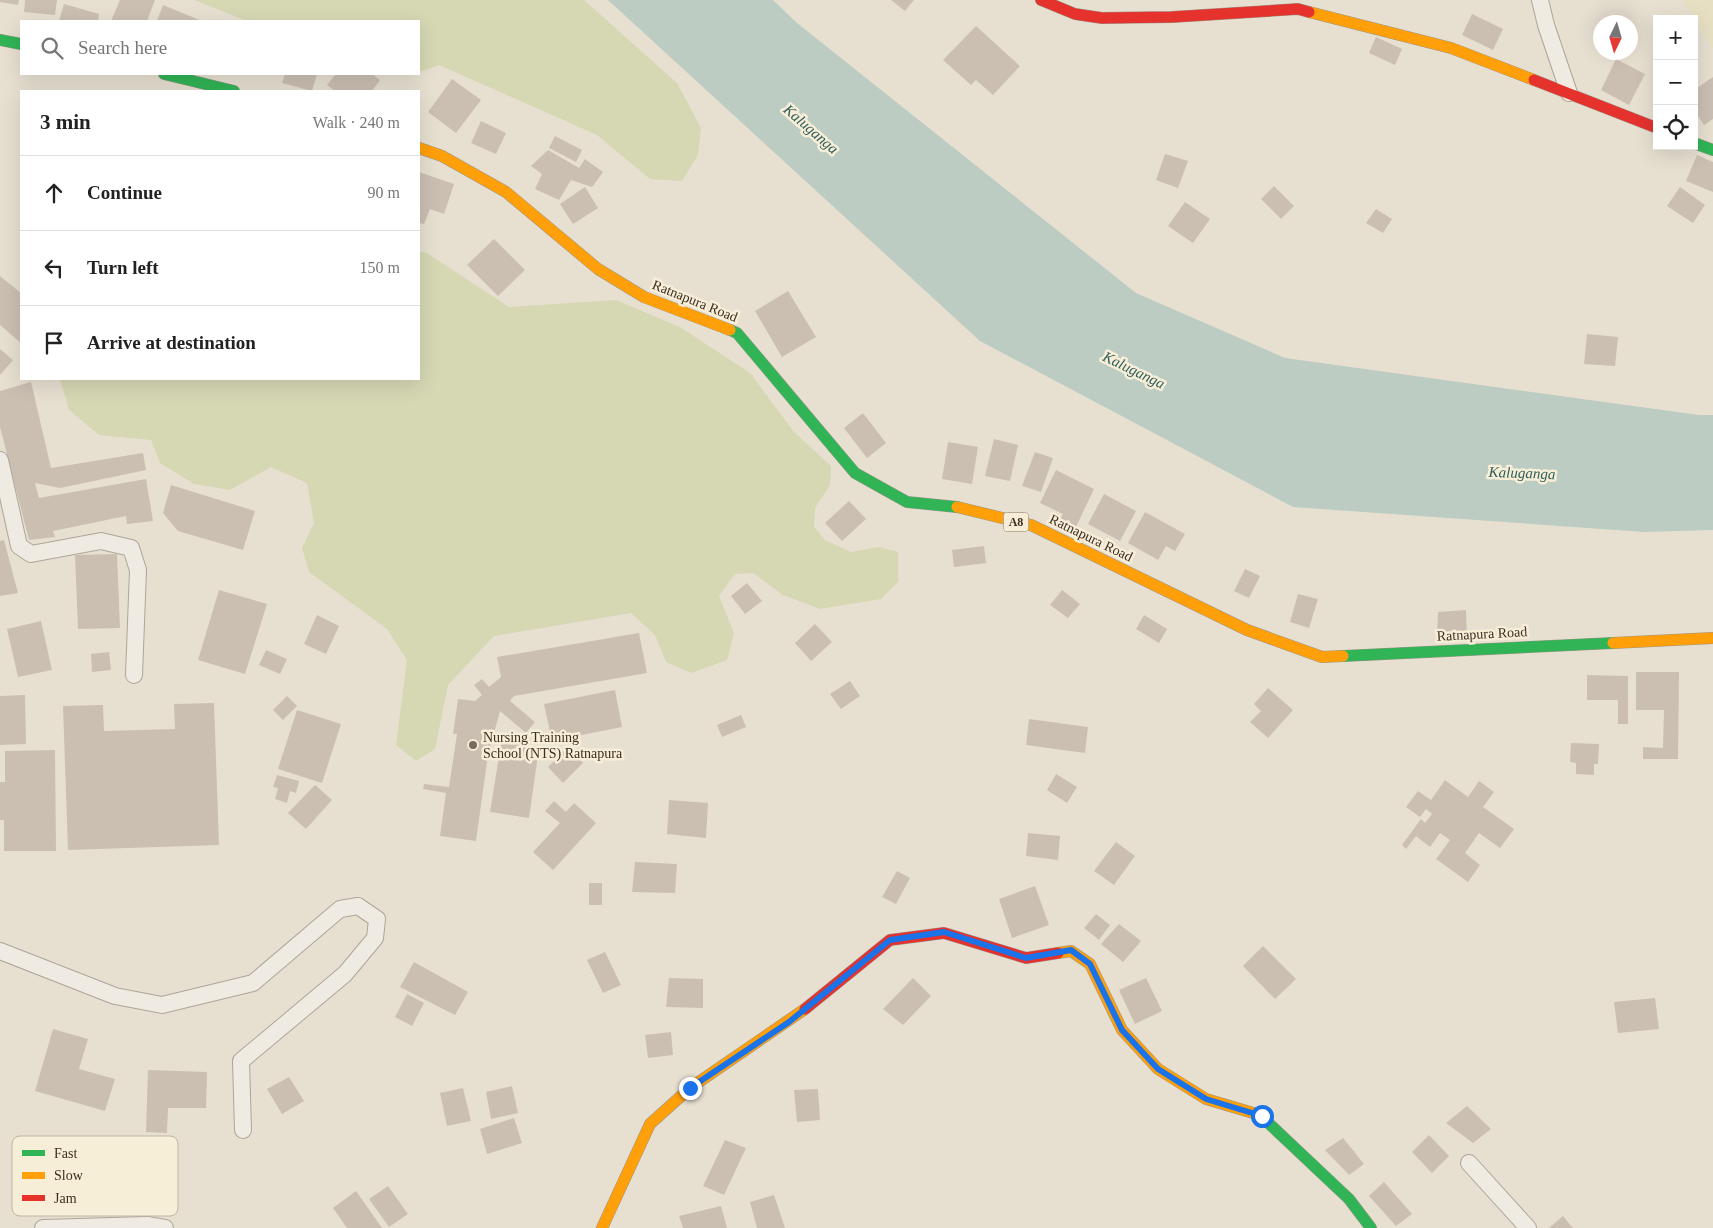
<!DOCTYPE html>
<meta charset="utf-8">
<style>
:root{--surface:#fff;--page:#f6f6f6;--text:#222;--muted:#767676;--line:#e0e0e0}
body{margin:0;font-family:Georgia,serif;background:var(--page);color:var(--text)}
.controls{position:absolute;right:15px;top:15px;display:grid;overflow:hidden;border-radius:0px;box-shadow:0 5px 20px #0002}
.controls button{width:45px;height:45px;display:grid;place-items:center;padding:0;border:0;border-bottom:1px solid var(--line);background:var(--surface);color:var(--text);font:25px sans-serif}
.compass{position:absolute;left:1593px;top:15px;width:45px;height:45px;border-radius:50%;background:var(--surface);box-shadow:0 5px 20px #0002;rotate:185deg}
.stop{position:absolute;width:15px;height:15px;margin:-11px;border:4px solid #1a73e8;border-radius:50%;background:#fff}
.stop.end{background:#1a73e8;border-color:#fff;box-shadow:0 1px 5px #0008}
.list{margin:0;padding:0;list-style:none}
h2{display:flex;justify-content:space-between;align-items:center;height:65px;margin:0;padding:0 20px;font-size:21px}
h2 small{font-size:16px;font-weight:400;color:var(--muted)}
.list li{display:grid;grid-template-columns:32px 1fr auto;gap:15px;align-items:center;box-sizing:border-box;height:75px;padding:0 20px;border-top:1px solid var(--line)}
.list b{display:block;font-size:19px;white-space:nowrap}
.list em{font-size:16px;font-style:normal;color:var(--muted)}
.icon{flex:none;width:28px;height:28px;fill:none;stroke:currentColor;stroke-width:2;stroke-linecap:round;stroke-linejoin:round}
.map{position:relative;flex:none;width:1713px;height:1228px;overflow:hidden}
.search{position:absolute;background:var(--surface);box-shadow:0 5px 20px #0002;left:20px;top:20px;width:400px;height:55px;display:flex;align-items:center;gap:12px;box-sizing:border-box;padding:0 18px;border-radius:0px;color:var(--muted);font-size:19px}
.panel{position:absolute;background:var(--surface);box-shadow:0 5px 20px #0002;left:20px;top:90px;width:400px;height:290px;border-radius:0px}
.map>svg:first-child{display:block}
.farmland{fill:#e6dfc2}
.green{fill:#d6d7b3}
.water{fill:#bcccc2}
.building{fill:#cbbfb2}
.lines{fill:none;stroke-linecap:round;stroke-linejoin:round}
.street-casing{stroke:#ada599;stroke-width:18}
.fast-casing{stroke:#9c958a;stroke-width:12}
.slow-casing{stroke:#9c958a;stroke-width:12}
.jam-casing{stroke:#9c958a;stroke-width:12}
.street{stroke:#efebe3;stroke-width:16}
.fast{stroke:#30b455;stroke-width:11}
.slow{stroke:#ff9f0a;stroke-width:11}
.jam{stroke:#e5322d;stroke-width:11}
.route{stroke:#1a73e8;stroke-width:6}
.poi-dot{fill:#786c5e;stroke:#f7eed8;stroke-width:2}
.labels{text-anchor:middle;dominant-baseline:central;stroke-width:5;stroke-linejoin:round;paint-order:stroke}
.shield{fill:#f7eed8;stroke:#756857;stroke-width:1}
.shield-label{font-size:12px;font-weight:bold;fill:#3d2e20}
.street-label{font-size:14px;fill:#3d2e20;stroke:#f7eed8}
.poi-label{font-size:14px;fill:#3d2e20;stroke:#f7eed8;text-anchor:start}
.water-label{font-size:15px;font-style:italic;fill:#2f5d5a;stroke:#f7eed8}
.key{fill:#f7eed8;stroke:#bfb4a1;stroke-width:1}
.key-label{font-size:14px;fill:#3d2e20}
</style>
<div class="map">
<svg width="1713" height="1228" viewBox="0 0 1713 1228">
<rect width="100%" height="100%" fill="#e7e0d1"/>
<path class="farmland" d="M1683,0H1713V49Z"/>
<g class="green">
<path d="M194,0H584L677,83L701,128L698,155L682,181L650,179L597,135L439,65L419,72V21H247Z"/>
<path d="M419,251L427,253L509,307L616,300L680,327L750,373L794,432L831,466L830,485L815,508L814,527L825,540L851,552L879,547L898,552V582L881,599L820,609L783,595L753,573L735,574L719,596L734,633L727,660L691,673L666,662L655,635L631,613L494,636L448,685L435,749L416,761L396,745L407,660L387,629L309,572L302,548L314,523L307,483L271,467L230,490L194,484L160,463L151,440L99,435L69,410L60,379H419Z"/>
</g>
<path class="water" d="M608,0H773L797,23L1136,293L1285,358L1699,415H1713V530L1644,532L1293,507L980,341Z"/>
<g class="building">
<path d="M0,0H19L18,5L0,2Z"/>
<path d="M25,0H57L55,15L24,12Z"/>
<path d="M120,0H155L147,21H111Z"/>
<path d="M891,0H914L905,11Z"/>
<path d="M64,4L99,14L98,21H59Z"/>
<path d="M163,5L202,21H157Z"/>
<path d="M1472,14L1503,29L1493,50L1462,35Z"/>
<path d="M976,26L1020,66L993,95L976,80L971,85L943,60Z"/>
<path d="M1376,37L1402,49L1395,65L1369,53Z"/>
<path d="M1616,59L1645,74L1629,105L1601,90Z"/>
<path d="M285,74H317L312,91L282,83Z"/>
<path d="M336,74H372L380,80L372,91H335L327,85Z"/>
<path d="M1713,77V119L1704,125L1694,110V90Z"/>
<path d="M452,79L481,100L456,133L428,112Z"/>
<path d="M481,121L506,133L496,154L471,143Z"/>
<path d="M555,136L582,150L576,162L549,148Z"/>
<path d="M548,150L579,168L585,159L603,172L592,187L571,180L559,200L535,189L542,174L531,166Z"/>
<path d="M1165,154L1188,161L1178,188L1156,180Z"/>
<path d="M1697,155L1713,162V192L1686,181Z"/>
<path d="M419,172L454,184L444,214L430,209L424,224L419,223Z"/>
<path d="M1274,186L1294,206L1281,219L1261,199Z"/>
<path d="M585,187L598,208L573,224L560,204Z"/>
<path d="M1680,187L1705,205L1693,223L1667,206Z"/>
<path d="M1185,202L1210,219L1193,243L1168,226Z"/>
<path d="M1376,209L1392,219L1383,233L1366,223Z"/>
<path d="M494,239L525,270L498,296L467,265Z"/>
<path d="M0,276L21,293V343L0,325Z"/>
<path d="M788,291L816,337L782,357L755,311Z"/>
<path d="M1587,334L1618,337L1615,366L1584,364Z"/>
<path d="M0,349L13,360L0,375Z"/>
<path d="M31,382L51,468L143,453L146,470L60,488L35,483L39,498L146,479L153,521L127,524L126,516L53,531L55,537L29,540L0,427V391Z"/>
<path d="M863,413L886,443L867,458L844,428Z"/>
<path d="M994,439L1018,445L1010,481L985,476Z"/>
<path d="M948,442L978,447L972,484L942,479Z"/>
<path d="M1035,452L1053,458L1041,492L1022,486Z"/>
<path d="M1056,470L1094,489L1075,529L1059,521L1063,514L1040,503Z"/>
<path d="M171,485L255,511L243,550L178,531L163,513Z"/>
<path d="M1104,494L1136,511L1120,541L1088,524Z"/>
<path d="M849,501L866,519L842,541L825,523Z"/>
<path d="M1145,512L1185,534L1175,551L1166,546L1158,560L1128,543Z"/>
<path d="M4,540L18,593L0,596V541Z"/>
<path d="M984,546L986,563L954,567L952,550Z"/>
<path d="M117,554L120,628L78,629L75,555Z"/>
<path d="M1245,569L1260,576L1249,598L1234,591Z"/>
<path d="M747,583L762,601L745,614L731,596Z"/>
<path d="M219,590L267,604L245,674L198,660Z"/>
<path d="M1062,590L1080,604L1068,618L1050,605Z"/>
<path d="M1298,594L1318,599L1309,628L1290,622Z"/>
<path d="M1466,610L1467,636L1437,635L1438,612Z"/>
<path d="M317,615L339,626L326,654L304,644Z"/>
<path d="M1144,615L1167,629L1159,643L1136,629Z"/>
<path d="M41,621L52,670L18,677L7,629Z"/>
<path d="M815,624L832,642L811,661L795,643Z"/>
<path d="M639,633L647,673L514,696L510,701L535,722L526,733L500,711L488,755L476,841L440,836L446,793L423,789L424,784L449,787L457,734H453L458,699L475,701L482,695L474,685L482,679L489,687L501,677L497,657Z"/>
<path d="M266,650L287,659L280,674L259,665Z"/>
<path d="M109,652L111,670L92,672L91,654Z"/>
<path d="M1636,672H1679L1678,759H1643V747L1663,748L1664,710H1636Z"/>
<path d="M1587,675L1628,676V724H1618V700H1587Z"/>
<path d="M850,681L860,696L841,709L830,694Z"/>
<path d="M1268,688L1293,710L1268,738L1250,722L1261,711L1254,704Z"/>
<path d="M615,690L622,727L552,741L544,704Z"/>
<path d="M25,695L26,744L0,745V696Z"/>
<path d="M287,696L297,706L283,720L273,710Z"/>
<path d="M214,703L219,845L68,850L63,706L103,705L104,731L175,729L174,704Z"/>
<path d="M297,710L341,724L322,783L278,769Z"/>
<path d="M741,715L746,727L722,737L717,725Z"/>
<path d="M1029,719L1088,727L1085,753L1026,745Z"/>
<path d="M502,738L530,742L529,754L538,755L529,818L490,812Z"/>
<path d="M1571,743L1599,744L1598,764H1594V775L1576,774V763L1570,762Z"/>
<path d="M568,747L583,763L563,783L548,767Z"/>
<path d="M55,750L56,851H4V820H0V782H5V751Z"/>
<path d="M1056,774L1077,787L1067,803L1047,790Z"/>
<path d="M277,775L299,781L296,793L290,791L287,803L275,799L278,788L273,787Z"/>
<path d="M1445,780L1468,797L1479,781L1494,792L1483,807L1514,829L1500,848L1479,833L1465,853L1480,865L1468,882L1436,859L1450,840L1440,833L1430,847L1416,836L1406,849L1402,845L1421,819L1425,823L1432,814L1426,809L1420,817L1406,807L1418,791L1431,800Z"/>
<path d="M315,785L332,800L306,829L288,813Z"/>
<path d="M669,800L708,803L706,838L667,834Z"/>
<path d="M554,801L566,812L574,803L596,823L553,870L533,852L560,823L545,811Z"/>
<path d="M1028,833L1060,836L1058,860L1026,856Z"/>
<path d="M1116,842L1135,856L1114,885L1094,871Z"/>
<path d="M635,862L677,864L675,893L632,892Z"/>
<path d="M897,871L910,878L896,904L882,897Z"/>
<rect x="589" y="883" width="13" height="22"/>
<path d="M1035,886L1049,925L1012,938L999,899Z"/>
<path d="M1096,914L1110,925L1099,940L1084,928Z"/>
<path d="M1119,924L1141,941L1123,962L1101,944Z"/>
<path d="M1263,946L1296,979L1275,999L1243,966Z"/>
<path d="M605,952L621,985L603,993L587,960Z"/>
<path d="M414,962L468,992L455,1015L400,987Z"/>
<path d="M669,978L703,979V1008L666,1007Z"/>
<path d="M913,978L931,996L903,1025L883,1009Z"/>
<path d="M1146,978L1162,1011L1135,1024L1119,990Z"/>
<path d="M407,994L424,1003L412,1026L395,1017Z"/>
<path d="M1655,998L1659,1029L1618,1033L1614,1002Z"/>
<path d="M53,1029L88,1039L79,1069L115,1079L105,1111L35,1091Z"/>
<path d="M671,1032L673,1055L648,1058L645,1035Z"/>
<path d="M148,1070L207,1072L206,1108H168L167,1133L146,1132Z"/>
<path d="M289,1077L304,1101L282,1114L267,1089Z"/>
<path d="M512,1086L518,1113L491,1119L486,1092Z"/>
<path d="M463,1088L471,1121L447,1126L440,1093Z"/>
<path d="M818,1089L820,1120L797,1122L794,1090Z"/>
<path d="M1467,1106L1491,1129L1473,1143L1446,1123Z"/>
<path d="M514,1118L522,1143L487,1154L480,1129Z"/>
<path d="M1429,1135L1449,1156L1432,1173L1412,1152Z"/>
<path d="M1343,1138L1364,1164L1349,1175L1325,1150Z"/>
<path d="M725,1140L746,1148L724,1195L703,1186Z"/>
<path d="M1384,1182L1412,1214L1396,1226L1369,1196Z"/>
<path d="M388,1186L408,1214L389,1227L369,1199Z"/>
<path d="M356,1191L382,1228H347L333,1208Z"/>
<path d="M774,1195L785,1228H757L750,1202Z"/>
<path d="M721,1206L727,1228H683L679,1216Z"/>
<path d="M1563,1216L1573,1228H1549Z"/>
</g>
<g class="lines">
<g class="street-casing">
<g id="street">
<path d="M1540,0L1546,25L1569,93"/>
<path d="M0,460L19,546L31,554L101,541L131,548L138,570L134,675"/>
<path d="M0,951L115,996L162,1005L253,983L340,909L358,906L377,919L375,938L345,974L241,1061L243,1130"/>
<path d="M1469,1163L1528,1228"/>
<path d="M43,1228L147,1225L165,1228"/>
</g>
</g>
<g class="fast-casing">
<g id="fast">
<path d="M0,40L21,44"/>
<path d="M164,74L234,91"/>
<path d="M1694,143L1713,150"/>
<path d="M730,330L737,333L855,473L907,502L957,507"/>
<path d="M1343,656L1613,643"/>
<path d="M1260,1115L1349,1199L1371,1228"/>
</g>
</g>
<g class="slow-casing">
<g id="slow">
<path d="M1309,12L1451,48L1534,80"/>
<path d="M419,148L442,156L506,192L598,269L644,297L730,330"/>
<path d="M957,507L1031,525L1247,630L1322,657L1343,656"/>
<path d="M1613,643L1713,638"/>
<path d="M1058,953L1071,951L1090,964L1122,1030L1158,1069L1206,1099L1260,1115"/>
<path d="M602,1228L650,1124L690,1088L805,1009"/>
</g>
</g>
<g class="jam-casing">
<g id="jam">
<path d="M1041,0L1075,14L1102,18L1172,17L1298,9L1309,12"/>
<path d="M1534,80L1657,128"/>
<path d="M805,1009L890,940L944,933L1026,958L1058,953"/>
</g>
</g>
<use href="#street" class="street"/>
<use href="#fast" class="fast"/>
<use href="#slow" class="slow"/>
<use href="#jam" class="jam"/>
</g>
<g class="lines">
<path class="route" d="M690,1088L789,1022L890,940L944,932L1026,958L1071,950L1090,964L1122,1030L1158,1069L1206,1099L1262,1116"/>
</g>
<circle class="poi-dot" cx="473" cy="745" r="5"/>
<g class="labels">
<rect class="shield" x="1003.5" y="512.5" width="25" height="19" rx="4"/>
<g class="shield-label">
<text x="1016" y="522">A8</text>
</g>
<g class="street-label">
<text transform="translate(695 301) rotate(22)">Ratnapura Road</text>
<text transform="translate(1091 538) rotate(26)">Ratnapura Road</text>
<text transform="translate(1482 634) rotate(-3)">Ratnapura Road</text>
</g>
<g class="poi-label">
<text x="483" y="737">Nursing Training<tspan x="483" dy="16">School (NTS) Ratnapura</tspan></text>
</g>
<g class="water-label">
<text transform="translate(811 129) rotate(41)">Kaluganga</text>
<text transform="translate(1134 370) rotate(26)">Kaluganga</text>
<text transform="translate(1522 473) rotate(2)">Kaluganga</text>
</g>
</g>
<rect x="12" y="1136" width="166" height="80" rx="8" class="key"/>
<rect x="22" y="1150" width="23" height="6" fill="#30b455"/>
<rect x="22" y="1172" width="23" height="7" fill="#ff9f0a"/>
<rect x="22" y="1195" width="23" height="6" fill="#e5322d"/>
<g class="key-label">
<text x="54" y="1158">Fast</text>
<text x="54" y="1180">Slow</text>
<text x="54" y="1203">Jam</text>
</g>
</svg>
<div class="controls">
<button>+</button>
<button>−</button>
<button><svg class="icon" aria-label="locate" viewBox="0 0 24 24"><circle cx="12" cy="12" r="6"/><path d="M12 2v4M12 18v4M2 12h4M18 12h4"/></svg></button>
</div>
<svg class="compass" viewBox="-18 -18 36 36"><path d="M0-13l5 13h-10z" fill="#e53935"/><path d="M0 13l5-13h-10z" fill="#767676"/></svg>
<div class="stop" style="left:1262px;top:1116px"></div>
<div class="stop end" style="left:690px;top:1088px"></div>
<div class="search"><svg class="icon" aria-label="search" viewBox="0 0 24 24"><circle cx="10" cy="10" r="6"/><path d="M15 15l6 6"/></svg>Search here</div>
<section class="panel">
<h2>3 min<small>Walk · 240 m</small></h2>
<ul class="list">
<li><svg class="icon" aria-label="ahead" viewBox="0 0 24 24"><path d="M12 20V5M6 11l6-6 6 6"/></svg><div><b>Continue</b></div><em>90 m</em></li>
<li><svg class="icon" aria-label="left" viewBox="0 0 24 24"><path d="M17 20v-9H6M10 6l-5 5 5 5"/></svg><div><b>Turn left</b></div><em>150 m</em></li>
<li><svg class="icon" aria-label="arrive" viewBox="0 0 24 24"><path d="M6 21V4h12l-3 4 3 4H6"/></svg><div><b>Arrive at destination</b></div></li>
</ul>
</section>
</div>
